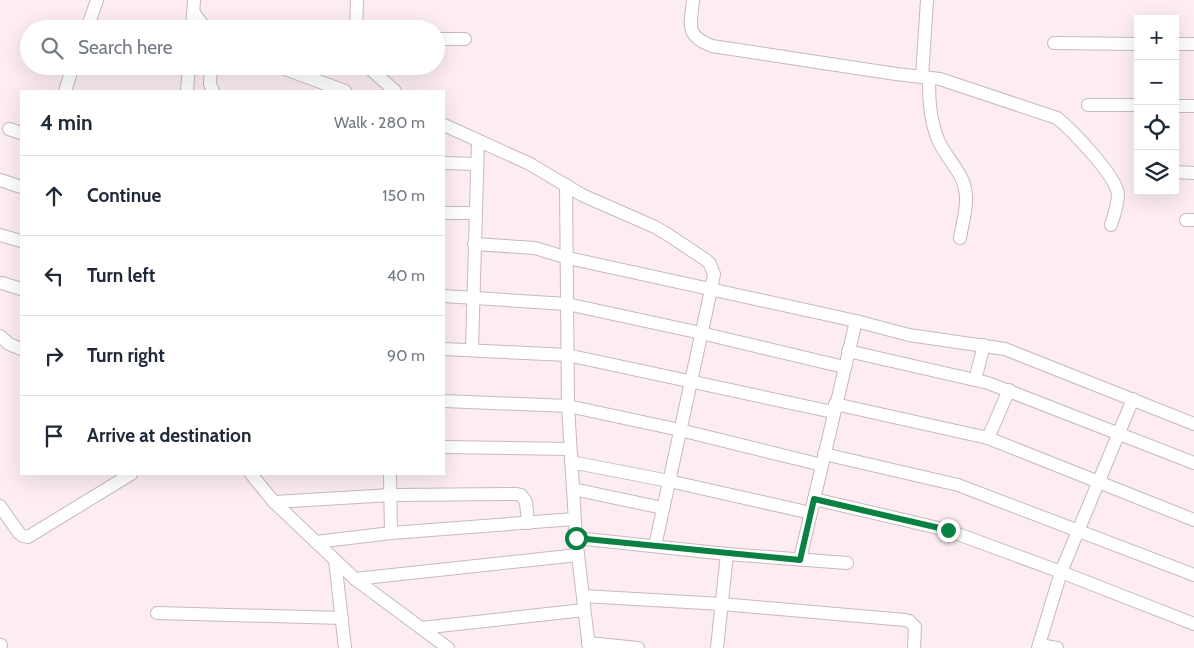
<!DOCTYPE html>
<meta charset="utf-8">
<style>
:root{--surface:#fff;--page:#f2f2f3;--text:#1f2937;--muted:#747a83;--line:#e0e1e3}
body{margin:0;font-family:Cabin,sans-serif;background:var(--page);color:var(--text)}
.controls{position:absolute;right:15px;top:15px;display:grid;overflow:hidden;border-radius:0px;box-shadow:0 5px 20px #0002}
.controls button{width:45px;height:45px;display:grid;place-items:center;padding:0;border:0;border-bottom:1px solid var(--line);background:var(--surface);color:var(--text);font:25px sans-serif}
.stop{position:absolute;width:15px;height:15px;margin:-11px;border:4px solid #0b8043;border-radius:50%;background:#fff}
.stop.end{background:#0b8043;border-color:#fff;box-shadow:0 1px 5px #0008}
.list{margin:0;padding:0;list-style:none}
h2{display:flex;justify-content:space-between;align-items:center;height:65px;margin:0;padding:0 20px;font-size:21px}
h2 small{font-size:16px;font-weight:400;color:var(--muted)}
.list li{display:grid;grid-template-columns:32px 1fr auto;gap:15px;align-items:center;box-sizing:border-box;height:80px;padding:0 20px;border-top:1px solid var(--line)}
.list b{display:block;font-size:19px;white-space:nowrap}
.list em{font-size:16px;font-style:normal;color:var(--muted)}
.icon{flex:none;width:28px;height:28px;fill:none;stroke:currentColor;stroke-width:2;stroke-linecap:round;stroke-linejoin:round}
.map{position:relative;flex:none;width:1194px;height:648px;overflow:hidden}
.search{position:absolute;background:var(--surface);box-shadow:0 5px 20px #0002;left:20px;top:20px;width:425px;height:55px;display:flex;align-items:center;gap:12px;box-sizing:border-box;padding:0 18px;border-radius:28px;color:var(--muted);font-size:19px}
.panel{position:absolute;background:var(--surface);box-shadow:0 5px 20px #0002;left:20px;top:90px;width:425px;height:385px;border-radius:0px}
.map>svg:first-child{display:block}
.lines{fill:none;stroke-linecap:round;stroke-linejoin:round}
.minor-casing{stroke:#c7b9bc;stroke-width:14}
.minor{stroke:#fff;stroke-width:12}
.route{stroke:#0b8043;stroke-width:6}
</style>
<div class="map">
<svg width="1194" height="648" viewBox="0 0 1194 648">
<rect width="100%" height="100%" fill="#fdedf1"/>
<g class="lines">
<g class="minor-casing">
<g id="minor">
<path d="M693,0C691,25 684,35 712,46L896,74L940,79L1057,118C1072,130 1116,176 1118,194C1118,204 1114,216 1111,225"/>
<path d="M194,13L206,29"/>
<path d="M87,29L97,0"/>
<path d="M192,29L194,0"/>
<path d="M356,29L357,0"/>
<path d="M436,39H465"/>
<path d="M1054,43L1138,44"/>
<path d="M1175,44H1194"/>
<path d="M211,66L210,84L213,91"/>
<path d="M277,66L345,91"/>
<path d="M367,66L395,91"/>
<path d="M922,77L927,0"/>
<path d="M929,78C929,100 930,122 939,142C948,161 965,174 966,196C967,210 962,225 960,238"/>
<path d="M65,91L73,66"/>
<path d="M187,91L189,66"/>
<path d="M1088,105H1138"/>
<path d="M1175,106H1194"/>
<path d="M444,125L530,164L582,195L655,227L667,234L706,260L710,264L714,274L711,290L655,546"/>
<path d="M9,129L21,133"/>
<path d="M444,163L477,164"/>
<path d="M1175,172L1194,173"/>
<path d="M0,180L21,187"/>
<path d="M566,185L568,406L576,538L589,648"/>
<path d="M444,213H475"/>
<path d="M1186,220H1194"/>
<path d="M0,235L21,241"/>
<path d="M474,244L535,248L568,258L856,321L909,335L1005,349L1194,424"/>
<path d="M2,283L21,289"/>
<path d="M444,296L567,304L701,333L844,367"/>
<path d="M0,336L9,344L21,349"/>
<path d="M444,349L567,355L833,412"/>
<path d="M472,349L478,141"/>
<path d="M848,351L988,383L1194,463"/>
<path d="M975,380L984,345"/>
<path d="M444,401L568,406L680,430L822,465"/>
<path d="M835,404L988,438L1194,520"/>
<path d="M988,438L1009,390"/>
<path d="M444,447L570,449"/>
<path d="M824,454L958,485L1194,575"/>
<path d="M571,462L669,481L811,513"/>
<path d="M251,474L274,502L355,579L448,648"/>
<path d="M390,474L391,533"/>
<path d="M573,489L663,508"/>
<path d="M814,499L947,530L1061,572L1194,624"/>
<path d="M274,502L391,495L517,494L521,495L526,502L528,523"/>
<path d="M0,506L19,533L23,536L28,537L131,474"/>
<path d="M576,538L727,554L847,563"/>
<path d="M316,542L391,533L574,519"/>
<path d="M800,559L856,321"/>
<path d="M335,560L345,648"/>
<path d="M355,579L578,555"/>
<path d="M583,596L722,604L905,620L909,621L915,627L914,648"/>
<path d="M157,613L342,618"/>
<path d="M421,628L584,610"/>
<path d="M588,643L638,648"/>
<path d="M0,645H1"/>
<path d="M1039,645L1057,648"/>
<path d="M717,648L727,554"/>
<path d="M1038,648L1061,572L1133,399"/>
</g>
</g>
<use href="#minor" class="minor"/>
</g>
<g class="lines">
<path class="route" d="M576,538L800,560L814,499L948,530"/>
</g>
</svg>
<div class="controls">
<button>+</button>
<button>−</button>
<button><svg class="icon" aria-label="locate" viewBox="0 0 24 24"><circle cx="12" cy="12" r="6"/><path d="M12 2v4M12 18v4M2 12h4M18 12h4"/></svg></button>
<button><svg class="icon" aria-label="layers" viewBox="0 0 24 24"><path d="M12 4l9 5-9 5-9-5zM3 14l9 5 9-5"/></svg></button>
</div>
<div class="stop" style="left:576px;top:538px"></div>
<div class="stop end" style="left:948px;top:530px"></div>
<div class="search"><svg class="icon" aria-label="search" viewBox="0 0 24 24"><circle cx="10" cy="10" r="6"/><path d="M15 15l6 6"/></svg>Search here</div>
<section class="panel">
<h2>4 min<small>Walk · 280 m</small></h2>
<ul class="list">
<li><svg class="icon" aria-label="ahead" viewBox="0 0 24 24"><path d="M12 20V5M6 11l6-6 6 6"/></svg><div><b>Continue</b></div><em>150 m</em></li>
<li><svg class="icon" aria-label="left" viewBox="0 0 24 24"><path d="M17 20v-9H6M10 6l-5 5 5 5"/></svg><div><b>Turn left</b></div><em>40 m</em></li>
<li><svg class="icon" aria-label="right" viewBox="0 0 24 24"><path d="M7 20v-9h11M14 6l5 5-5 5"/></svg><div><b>Turn right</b></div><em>90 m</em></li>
<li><svg class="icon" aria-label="arrive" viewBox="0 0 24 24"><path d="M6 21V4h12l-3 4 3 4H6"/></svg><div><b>Arrive at destination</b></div></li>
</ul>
</section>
</div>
